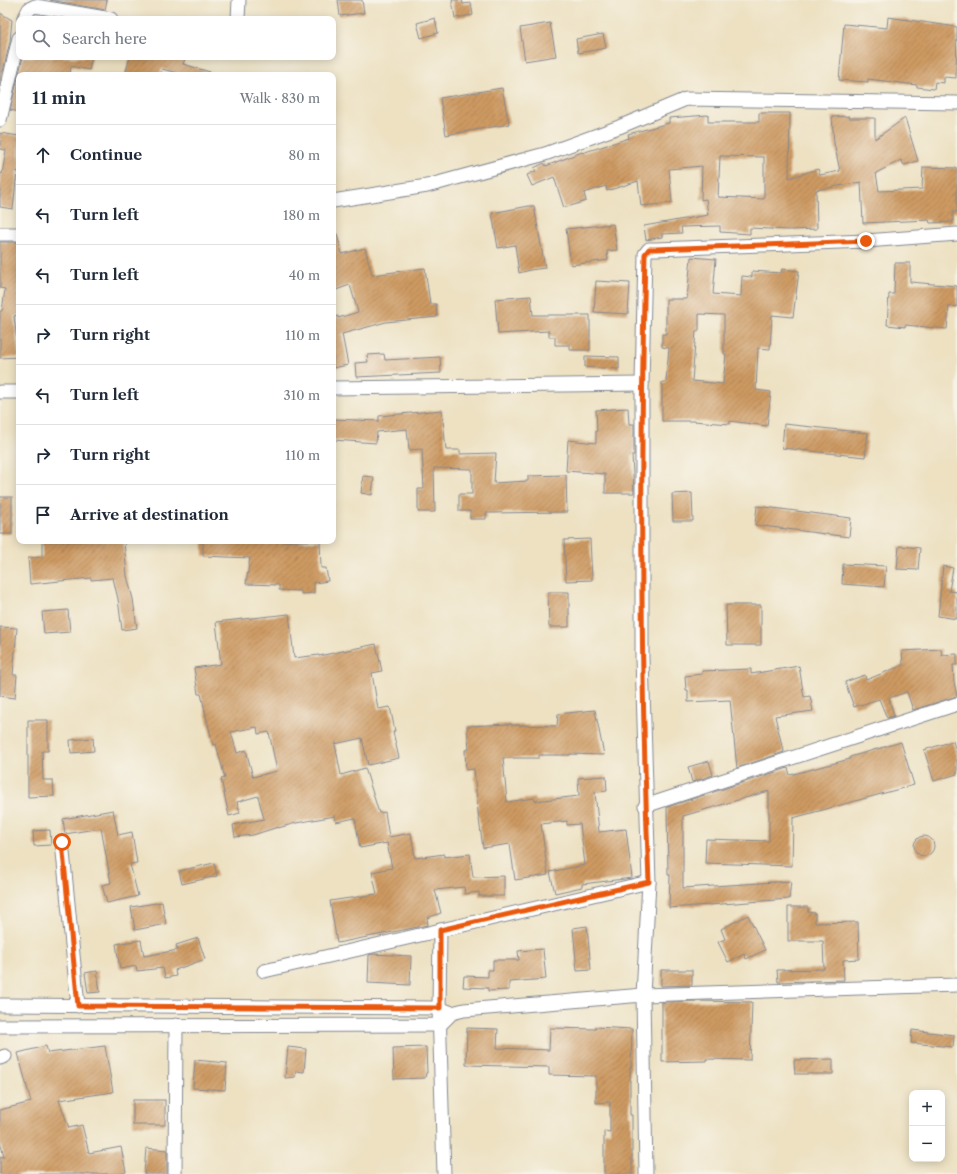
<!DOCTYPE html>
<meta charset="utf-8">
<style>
:root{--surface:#fff;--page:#f2f2f3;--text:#1f2937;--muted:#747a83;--line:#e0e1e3}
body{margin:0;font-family:"Libre Caslon Text",serif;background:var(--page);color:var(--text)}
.controls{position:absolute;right:12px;bottom:12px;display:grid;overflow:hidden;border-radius:8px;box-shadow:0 2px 10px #0003}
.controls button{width:36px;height:36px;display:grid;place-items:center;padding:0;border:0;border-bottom:1px solid var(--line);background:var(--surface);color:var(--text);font:20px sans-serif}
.stop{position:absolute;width:12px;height:12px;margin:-9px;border:3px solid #ea580c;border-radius:50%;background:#fff}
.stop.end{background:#ea580c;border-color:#fff;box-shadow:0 1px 4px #0008}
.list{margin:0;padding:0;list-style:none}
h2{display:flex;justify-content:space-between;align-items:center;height:52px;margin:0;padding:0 16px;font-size:17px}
h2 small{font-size:13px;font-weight:400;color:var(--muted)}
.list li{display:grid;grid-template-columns:26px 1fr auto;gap:12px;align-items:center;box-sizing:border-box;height:60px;padding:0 16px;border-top:1px solid var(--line)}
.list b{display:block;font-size:15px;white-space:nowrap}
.list em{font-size:13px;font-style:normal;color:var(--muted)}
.icon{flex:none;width:22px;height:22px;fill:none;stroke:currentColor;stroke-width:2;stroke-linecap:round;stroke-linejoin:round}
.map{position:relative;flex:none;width:957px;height:1174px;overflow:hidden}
.search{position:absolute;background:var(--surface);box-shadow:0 2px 10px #0003;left:16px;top:16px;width:320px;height:44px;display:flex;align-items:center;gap:10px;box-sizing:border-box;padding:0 14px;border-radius:8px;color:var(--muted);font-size:15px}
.panel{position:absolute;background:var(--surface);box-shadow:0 2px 10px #0003;left:16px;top:72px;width:320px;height:472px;border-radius:8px}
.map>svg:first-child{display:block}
.building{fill:url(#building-hatch);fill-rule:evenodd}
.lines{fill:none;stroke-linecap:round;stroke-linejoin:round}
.minor-casing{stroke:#848890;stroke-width:15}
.minor{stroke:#fff;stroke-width:13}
.route{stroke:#ea580c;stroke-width:5}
</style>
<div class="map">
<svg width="957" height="1174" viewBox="0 0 957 1174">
<defs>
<pattern id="building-hatch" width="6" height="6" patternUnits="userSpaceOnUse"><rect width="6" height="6" fill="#ce9a62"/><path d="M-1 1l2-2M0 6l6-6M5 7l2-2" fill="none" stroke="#a67e54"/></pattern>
</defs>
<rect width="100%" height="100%" fill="#f7f3e8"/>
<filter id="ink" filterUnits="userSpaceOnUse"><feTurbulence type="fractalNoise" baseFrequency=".025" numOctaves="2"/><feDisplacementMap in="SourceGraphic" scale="8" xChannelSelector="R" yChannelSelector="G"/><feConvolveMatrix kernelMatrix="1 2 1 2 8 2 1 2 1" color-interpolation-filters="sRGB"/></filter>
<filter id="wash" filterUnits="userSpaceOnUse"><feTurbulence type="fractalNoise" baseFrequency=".012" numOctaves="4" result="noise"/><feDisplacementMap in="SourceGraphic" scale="16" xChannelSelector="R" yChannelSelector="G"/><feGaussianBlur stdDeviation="0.9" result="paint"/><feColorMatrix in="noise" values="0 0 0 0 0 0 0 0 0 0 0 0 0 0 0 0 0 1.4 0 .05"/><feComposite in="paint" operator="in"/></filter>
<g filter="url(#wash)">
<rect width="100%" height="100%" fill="#ede1c2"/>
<g id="blocks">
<g class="building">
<path d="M50,0H107L105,10Z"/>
<path d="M338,0H362L364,13L340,16Z"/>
<path d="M452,0H462L463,4L471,3L473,15L455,18Z"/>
<path d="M0,13L12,20L10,41L0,85Z"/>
<path d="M888,17L957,27L956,78L944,77V83L935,82L934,89L917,87V85L868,79V82L839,80L844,24L887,28Z"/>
<path d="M435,18L438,33L421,38L417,23Z"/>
<path d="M550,23L556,56L525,61L520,28Z"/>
<path d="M603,34L606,48L578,53L576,39Z"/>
<path d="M23,57H92L89,70L71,66L70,75H19V112L10,110Z"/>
<path d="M130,57H178L185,59L183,64L210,72V75H185L162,69L160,75H125Z"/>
<path d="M502,88L509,124L446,135L440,98Z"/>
<path d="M759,113H790L789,178L818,169L820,175L840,171L834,143L832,117L849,116V118H875V139L905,118L918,161L904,165L901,160L876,173L879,191L922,189L923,167L957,168V212H953V222L930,223L929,220L863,223L861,182L816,190L817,229L789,230L750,228V234L720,232V226L681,227L682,233L662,234V237L646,240L644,226L708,215L706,199L701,200L702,166L669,169L672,203L641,206L638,181L607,191L606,186L584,193L586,201L564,208L554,177L532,186L527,175L536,171L534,168L544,163L546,166L582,152V153L629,138L628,134L669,123V118L708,115V122H759ZM720,156L764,157V199L718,197Z"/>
<path d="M0,133L19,136V172L17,171L13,209L0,207V173L2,174L6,150L0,149Z"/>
<path d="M529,206H534L545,268L530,270L519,273L515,245L498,248L492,213Z"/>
<path d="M613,224L617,250L607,251L608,260L571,265L566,229Z"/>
<path d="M337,234L342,254L365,248L372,275L425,268L430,304H436L437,317L386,322L342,334L348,365L333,368V317L338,316V318L358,312L350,285L333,291V235Z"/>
<path d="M0,242H19V315L14,316L19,357L0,358V311H2L5,289L0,288Z"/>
<path d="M691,257L716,259L713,294L741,296L742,276L752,277V271L781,273L782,269L799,271L793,317L772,315L770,349L758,348L756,390L771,392L767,426L730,421V424L693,421H662V382H666L669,348L662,347V334H666V299H687ZM699,314L724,315V354H726L723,384L692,381L696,331H699Z"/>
<path d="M895,263H910V282L957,286V307L949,306L947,329L905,325V327L887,325L889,294H894Z"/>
<path d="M596,281L630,283L628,314L594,312Z"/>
<path d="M531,296L533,315H590V350H570V345H555V337H549V331L498,334L495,299Z"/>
<path d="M384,354L385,360L440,357L441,373L356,377L355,363L368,362L367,355Z"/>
<path d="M585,356L619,357V369L585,367Z"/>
<path d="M628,408L629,424H634V455H632L634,493H605V474L566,471L568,440L596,443V431H597L596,410Z"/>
<path d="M442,410L446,450H460V454L496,453L494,483L528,481V476L566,475L567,512L486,513V519H470V511H459V494H472V469L434,468L435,512H418V489H424L422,449L409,450L407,429L377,432L376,443L333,440V419L379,421V416Z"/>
<path d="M784,424L868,433L865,457L782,448Z"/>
<path d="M363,476L374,477L372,495L361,493Z"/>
<path d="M692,493L693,521H673L672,494Z"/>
<rect x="0" y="497" width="12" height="37"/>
<path d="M757,506L851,518L849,537L755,525Z"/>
<path d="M590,539L592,580L566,581L564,540Z"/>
<path d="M42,541H124L127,576L133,599L137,628L122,630L118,599L113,578L91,580V578L30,584L28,558L42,557Z"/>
<path d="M203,541H320L321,568H326L328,581L314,583V593L301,594V591L279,590V585L246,584L250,558L203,556Z"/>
<path d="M899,546L920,548L918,570L897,569Z"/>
<path d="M843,564L886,566L884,587L842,584Z"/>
<path d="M943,566L953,568L949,591L957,592V619L938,616Z"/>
<path d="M548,592H569V627H549Z"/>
<path d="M726,605H761V645H727Z"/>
<path d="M68,610L70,632L44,634L42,612Z"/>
<path d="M289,614L294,658L319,655V656L376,644L382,671L372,673L378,709L390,707L395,731L393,732L399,758L368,765L362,738L335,744L341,775L365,768L379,813L385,812L389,837L411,833L415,858L444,854V857L470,854L473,877L504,876V896H479V892L465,894L464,887L435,890L441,913L427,918L428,925L337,943L330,901L377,894L372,872L392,868L387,843L360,848L355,818L336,822L335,816L296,823L278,828V827L253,835L235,837L233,825L264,819L258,796L237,802L240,813L229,816L221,779L225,778L216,744L213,745L201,694H198L194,668L221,664L216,622ZM257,727L258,734L269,732L277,771L253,777L246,750L237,753L231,732Z"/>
<path d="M0,627L17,628L13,675H17L15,698L0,696Z"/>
<path d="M941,649L942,655L957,654V665H953L954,682L957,696L913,710L907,692L889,698L894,716L887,718L879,699L854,707L845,682L865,675L866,680L903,665L902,651Z"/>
<path d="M799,666L804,697L810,696L813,711L775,716L782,746H783L784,752L737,768L730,700L688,702V690H686L685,676L702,674V671L751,669V674Z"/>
<path d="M595,710L604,755L570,754V755H539V758H503L507,802L534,798L535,801L579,796L578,778L606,776L607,791L595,792L599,832L626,829L632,878L582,884V887L555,893L550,872L585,865L580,824L567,825V821L541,824L548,875L515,880L510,844L483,848L478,812L474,769L466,770L465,750L469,749L467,726L511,724V725L557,726L558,714Z"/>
<path d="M28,720H48V751H42L43,780H53L54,796L28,797Z"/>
<path d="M93,738L94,751L71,753L70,740Z"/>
<path d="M953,741L957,755V774L934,781L924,750Z"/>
<path d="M901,742L914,785L793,818L792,866L705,863L706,839L769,841V791L683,816V888L791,881L789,899L669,908L670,875H668L667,807L788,768L790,775L850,759V757Z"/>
<path d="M709,761L713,775L692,782L688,767Z"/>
<path d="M113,810L118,835L132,832L137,863L130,864L138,896L107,903L102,885L111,883L101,828L65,834L63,819Z"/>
<path d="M50,830L51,845L34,846L33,831Z"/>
<circle cx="924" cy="846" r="10"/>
<path d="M214,863L217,876L182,884L179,871Z"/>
<path d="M162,902L166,924L135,930L131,907Z"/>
<path d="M788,907H808V912L815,913V923L858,922L859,959L843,960L844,980L778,982L777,970L824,969L823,941H788Z"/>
<path d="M748,915L765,950L746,959L744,954L728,962L718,942L725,939L721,929Z"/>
<path d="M587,926L591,970L577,971L573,928Z"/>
<path d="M198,938L205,959L175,970L176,976L165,978L163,968L137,971L136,966L120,969L116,944L141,940L144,956L178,950L176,945Z"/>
<path d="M543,949L546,979L509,982V990L488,991V988L463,987L464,976L488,977V970H493V960H519L518,951Z"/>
<path d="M372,954L411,956L410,985L368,983L369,955Z"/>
<path d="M661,970H692V985L661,986Z"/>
<path d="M97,971L100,992L88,993L85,973Z"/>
<path d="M699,1001L752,1002L750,1060L706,1059V1061L662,1062V1002Z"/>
<path d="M595,1027L632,1029L631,1068H630V1115H632V1174H604V1131L610,1132V1102L596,1103V1076L549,1075V1067L466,1065L467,1028L498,1029L497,1048L549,1050L550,1028L595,1029Z"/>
<path d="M912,1030L954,1035L953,1047L911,1043Z"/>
<path d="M46,1046L48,1053L105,1046L113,1092L59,1100L69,1128L82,1125L89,1153L121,1147L126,1172L118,1174H0V1157H4L0,1142V1110L31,1102L18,1053Z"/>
<path d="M288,1047L306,1049L304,1072L296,1071L295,1077L285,1078Z"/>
<path d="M426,1047L427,1073H426L425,1078L394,1079L393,1048Z"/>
<path d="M833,1059V1074H795L794,1060Z"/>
<path d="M195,1060L227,1063L225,1090L193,1088Z"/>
<rect x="133" y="1100" width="32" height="25"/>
<path d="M146,1148L167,1150V1174H144Z"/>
</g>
</g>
</g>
<g filter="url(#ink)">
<use href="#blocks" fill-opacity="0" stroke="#848890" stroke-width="1"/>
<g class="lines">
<g class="minor-casing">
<g id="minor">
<path d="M24,19L29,9L35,6L111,19"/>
<path d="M238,19L239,0"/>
<path d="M0,120L19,38"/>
<path d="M333,201L427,186L545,154L619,127L686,99L957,103"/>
<path d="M0,234H19"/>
<path d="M333,388L642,384"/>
<path d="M0,392H19"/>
<path d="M645,806L957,704"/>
<path d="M62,842L78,1006"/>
<path d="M440,930L439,1008L444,1174"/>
<path d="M264,971L649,882"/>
<path d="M0,1005L439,1008L452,1013"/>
<path d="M0,1026L440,1025L452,1013L464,1010L643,995L957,985"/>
<path d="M0,1058L5,1056"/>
<path d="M175,1174L176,1025"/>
<path d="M646,1174L643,995L649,882L642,658V384L645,254L649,249H656L866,241L957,234"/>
</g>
</g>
<use href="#minor" class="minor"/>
</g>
</g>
<g class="lines" filter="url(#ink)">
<path class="route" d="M62,842L78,1006L440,1008V930L649,882C640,672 640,463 645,254L649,249H656L866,241"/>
</g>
</svg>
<div class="controls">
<button>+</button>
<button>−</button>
</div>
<div class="stop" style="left:62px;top:842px"></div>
<div class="stop end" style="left:866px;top:241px"></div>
<div class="search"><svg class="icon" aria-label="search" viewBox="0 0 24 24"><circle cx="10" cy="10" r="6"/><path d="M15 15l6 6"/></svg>Search here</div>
<section class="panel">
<h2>11 min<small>Walk · 830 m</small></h2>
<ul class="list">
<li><svg class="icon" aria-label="ahead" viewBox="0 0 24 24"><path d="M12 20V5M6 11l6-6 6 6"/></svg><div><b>Continue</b></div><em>80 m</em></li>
<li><svg class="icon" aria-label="left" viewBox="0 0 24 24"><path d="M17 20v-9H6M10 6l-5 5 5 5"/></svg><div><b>Turn left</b></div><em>180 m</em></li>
<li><svg class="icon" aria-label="left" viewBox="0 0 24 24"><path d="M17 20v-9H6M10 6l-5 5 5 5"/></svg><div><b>Turn left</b></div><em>40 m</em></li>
<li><svg class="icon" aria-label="right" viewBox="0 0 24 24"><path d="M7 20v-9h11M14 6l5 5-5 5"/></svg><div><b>Turn right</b></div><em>110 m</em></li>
<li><svg class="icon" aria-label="left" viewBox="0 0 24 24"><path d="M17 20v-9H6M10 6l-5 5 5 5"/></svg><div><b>Turn left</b></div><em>310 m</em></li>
<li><svg class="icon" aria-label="right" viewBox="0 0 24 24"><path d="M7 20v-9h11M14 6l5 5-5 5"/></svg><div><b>Turn right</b></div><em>110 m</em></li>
<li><svg class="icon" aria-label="arrive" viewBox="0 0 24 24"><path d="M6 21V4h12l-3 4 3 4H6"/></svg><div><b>Arrive at destination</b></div></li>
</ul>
</section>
</div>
